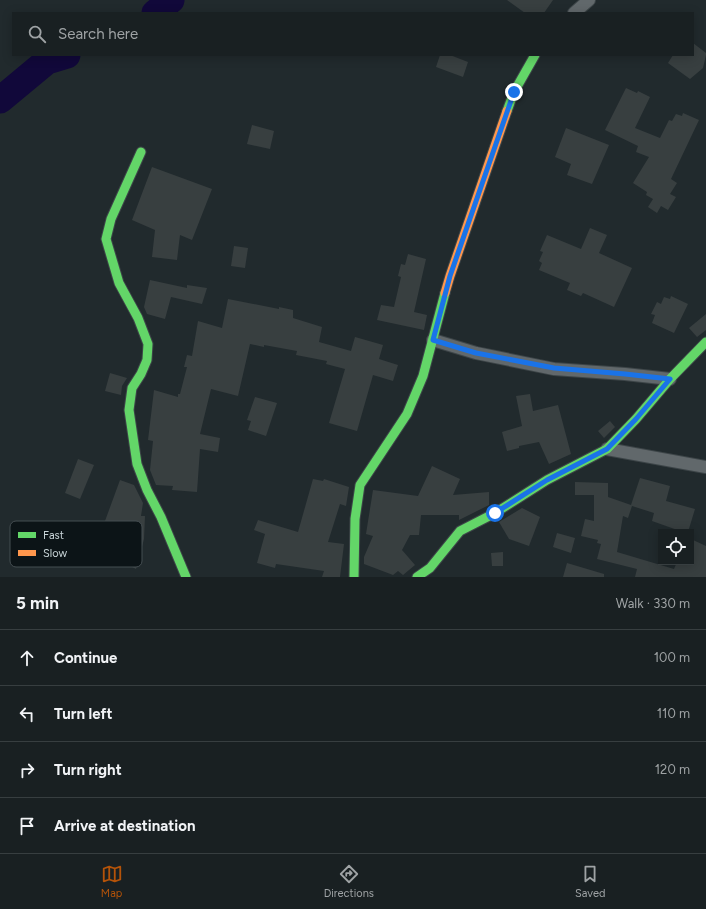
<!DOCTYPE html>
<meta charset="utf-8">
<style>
:root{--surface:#192022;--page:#262d2f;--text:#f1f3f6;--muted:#9fa3a5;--line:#373e40;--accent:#b45309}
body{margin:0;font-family:Figtree,sans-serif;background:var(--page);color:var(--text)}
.controls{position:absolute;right:12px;bottom:12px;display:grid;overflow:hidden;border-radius:0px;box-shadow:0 2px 10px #0003}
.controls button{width:36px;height:36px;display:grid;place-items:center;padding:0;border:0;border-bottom:1px solid var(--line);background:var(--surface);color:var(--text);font:20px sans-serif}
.stop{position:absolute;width:12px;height:12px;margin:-9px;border:3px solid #1a73e8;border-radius:50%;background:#fff}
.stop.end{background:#1a73e8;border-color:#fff;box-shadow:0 1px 4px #0008}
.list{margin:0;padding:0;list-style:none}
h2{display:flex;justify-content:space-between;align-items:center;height:52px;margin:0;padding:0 16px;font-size:17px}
h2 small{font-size:13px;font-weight:400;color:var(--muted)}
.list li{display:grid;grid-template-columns:26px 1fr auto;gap:12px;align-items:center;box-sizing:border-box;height:56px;padding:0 16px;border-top:1px solid var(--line)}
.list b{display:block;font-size:15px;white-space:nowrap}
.list em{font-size:13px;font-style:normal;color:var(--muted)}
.icon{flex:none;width:22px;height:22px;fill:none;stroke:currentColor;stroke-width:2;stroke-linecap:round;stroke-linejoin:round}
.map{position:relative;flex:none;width:706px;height:577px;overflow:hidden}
.search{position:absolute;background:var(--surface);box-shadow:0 2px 10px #0003;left:12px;right:12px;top:12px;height:44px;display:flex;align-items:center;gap:10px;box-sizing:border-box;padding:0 14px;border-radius:0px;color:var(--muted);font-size:15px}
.sheet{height:276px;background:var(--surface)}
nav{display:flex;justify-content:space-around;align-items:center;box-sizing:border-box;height:56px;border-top:1px solid var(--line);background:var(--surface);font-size:11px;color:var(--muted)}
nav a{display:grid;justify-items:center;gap:2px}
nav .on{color:var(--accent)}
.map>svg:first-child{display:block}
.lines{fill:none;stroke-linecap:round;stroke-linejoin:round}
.river{stroke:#11083a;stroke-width:27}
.building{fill:#383f40}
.street-casing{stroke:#3d4548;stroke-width:14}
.fast-casing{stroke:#3d4548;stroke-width:11}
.slow-casing{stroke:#3d4548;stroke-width:11}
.street{stroke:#61686b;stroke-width:12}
.fast{stroke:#63d668;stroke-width:9}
.slow{stroke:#ff974d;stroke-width:9}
.route{stroke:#1a73e8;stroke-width:5}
.key{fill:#0c1417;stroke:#454e52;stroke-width:1}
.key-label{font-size:11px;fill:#cbd7da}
</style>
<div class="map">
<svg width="706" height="577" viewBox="0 0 706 577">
<rect width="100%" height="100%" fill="#212a2d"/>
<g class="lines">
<g class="river">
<path d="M155,13L171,0"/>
<path d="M0,100L47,61L67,55"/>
</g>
</g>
<g class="building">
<path d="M507,0H553L544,13H525Z"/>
<path d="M693,43L706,53V55L703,68L690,79L668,63L673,55H693Z"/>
<path d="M440,55H450L468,62L463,77L436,67Z"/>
<path d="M626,88L637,93L638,91L650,97L635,128L660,138L669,120L672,121L676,114L682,116L683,113L699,120L671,179L677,183L670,194L676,197L668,210L661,206L657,213L648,207L653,199L646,195L647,192L633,183L649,157L636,152L638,146L605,130Z"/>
<path d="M252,125L274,131L270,149L247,144Z"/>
<path d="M566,128L609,145L592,184L567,175L571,164L555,157Z"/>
<path d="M152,167L212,189L192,240L180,235L177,260L152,257L155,230L132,220Z"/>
<path d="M590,228L607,235L599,253L632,268L614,307L583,293L581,296L567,290L570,283L539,270L542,263L539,261L543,252L540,251L547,235L581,249Z"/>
<path d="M234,246L248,248L245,268L231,266Z"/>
<path d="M408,254L426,259L414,312L427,315L424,330L377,320L381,305L394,307L401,277L398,276L401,264L405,265Z"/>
<path d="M150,280L187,288V285L207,288L202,304L171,297L165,319L147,314L144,307Z"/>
<path d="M671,296L688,304L674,333L652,323L655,315L651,314L657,302L661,304L664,297L670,299Z"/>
<path d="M228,299L279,309V307L293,310V318L322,327L319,342L351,351L355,337L383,345L379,359L398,365L393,381L373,375L357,431L329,423L345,369L326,364L327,361L296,355L297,351L264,345V347L250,344L238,396L211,389L200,434L220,438L218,452L200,449L197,492L172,490L173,486L156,485L150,470L153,441L148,440L154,390L178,397V394H180L187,367H184L187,355L192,356L198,321L222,328Z"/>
<path d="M706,314V330L697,337L689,328Z"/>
<path d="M110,373L127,378L122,386L121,395L105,391Z"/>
<path d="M530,394L533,411L558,405L571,454L549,464L539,442L519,446V448L507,451L502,432L522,426L516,396Z"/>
<path d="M255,397L277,403L266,436L248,430L251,421L247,420Z"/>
<path d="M610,421L615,427L604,438L598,431Z"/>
<path d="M78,459L94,465L80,499L65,493Z"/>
<path d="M432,466L460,479L453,495L489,492V505L459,520V515H421L419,535H410L402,550L415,565L403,575L398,571L393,575L364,564V557L373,536L366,534L373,490L418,496Z"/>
<path d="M640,478L670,486L666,501L695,509L688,532H683L652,521L654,513L632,506L628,518L623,516L617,552L674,569L677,562H691V539L706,546V577H635L637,569L597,559L601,544L597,543L598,540L581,536L585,519L594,521V495H575V482L608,483V497L631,505Z"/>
<path d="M313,479L323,481L324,479L349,487L346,506L340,504L328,542L344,544L340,577H322L324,571L276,564L275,568L257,563L265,534L254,530L258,520L298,532Z"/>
<path d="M120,480L134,485L143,503L141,516H145L144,539L136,569L113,557L129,529L105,521Z"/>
<path d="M522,508L540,517L529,546L509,539L499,522Z"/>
<path d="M557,533L575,538L571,553L553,547Z"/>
<path d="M503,552V566H492L491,553Z"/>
<path d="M567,563L604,574V577H563Z"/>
</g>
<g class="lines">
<g class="street-casing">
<g id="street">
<path d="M574,13L589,0"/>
<path d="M433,340L476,353L554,369L625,374L670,379"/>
<path d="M607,449L706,467"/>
</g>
</g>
<g class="fast-casing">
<g id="fast">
<path d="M507,111L514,92L535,55"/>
<path d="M141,152L111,219L106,239L119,283L138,318L148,344L147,360L141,374L132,388L129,410L137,464L147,490L161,517L186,577"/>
<path d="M354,577L355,519L360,485L407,414L423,376L445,293"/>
<path d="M417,577L430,568L460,531L495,513L547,480L607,449L636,419L670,379L706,342"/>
</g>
</g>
<g class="slow-casing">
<path id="slow" d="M445,293L450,276L507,111"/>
</g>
<use href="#street" class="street"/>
<use href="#fast" class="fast"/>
<use href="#slow" class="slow"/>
</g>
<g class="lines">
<path class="route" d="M495,513L547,480L607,449L636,419L670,379L625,374L554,368L476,353L433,340L450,276L514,92"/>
</g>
<rect x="10" y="521" width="132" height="46" rx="6" class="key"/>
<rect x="18" y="532" width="18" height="6" fill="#63d668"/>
<rect x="18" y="550" width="18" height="6" fill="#ff974d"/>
<g class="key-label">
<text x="43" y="539">Fast</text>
<text x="43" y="557">Slow</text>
</g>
</svg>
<div class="controls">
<button><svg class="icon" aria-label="locate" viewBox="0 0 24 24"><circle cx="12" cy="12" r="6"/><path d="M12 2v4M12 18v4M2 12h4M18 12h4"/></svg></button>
</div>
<div class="stop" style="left:495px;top:513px"></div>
<div class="stop end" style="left:514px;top:92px"></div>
<div class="search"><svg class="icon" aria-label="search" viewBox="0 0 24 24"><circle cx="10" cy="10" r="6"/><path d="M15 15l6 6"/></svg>Search here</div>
</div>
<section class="sheet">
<h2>5 min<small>Walk · 330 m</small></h2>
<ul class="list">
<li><svg class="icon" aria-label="ahead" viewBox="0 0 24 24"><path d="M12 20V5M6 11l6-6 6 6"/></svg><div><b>Continue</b></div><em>100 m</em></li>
<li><svg class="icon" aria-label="left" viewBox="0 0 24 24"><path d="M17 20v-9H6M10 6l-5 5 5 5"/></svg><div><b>Turn left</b></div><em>110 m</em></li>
<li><svg class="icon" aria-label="right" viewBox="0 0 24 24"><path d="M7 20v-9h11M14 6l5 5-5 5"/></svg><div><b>Turn right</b></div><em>120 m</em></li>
<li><svg class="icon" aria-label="arrive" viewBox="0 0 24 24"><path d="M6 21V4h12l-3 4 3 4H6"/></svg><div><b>Arrive at destination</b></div></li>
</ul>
</section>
<nav>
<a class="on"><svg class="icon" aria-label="map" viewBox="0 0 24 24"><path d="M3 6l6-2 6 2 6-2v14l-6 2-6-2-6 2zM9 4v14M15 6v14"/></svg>Map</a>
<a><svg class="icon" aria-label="directions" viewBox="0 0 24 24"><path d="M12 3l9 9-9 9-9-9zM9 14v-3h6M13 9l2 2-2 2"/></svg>Directions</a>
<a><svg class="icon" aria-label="saved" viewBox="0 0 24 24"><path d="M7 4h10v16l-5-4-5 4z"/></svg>Saved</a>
</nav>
